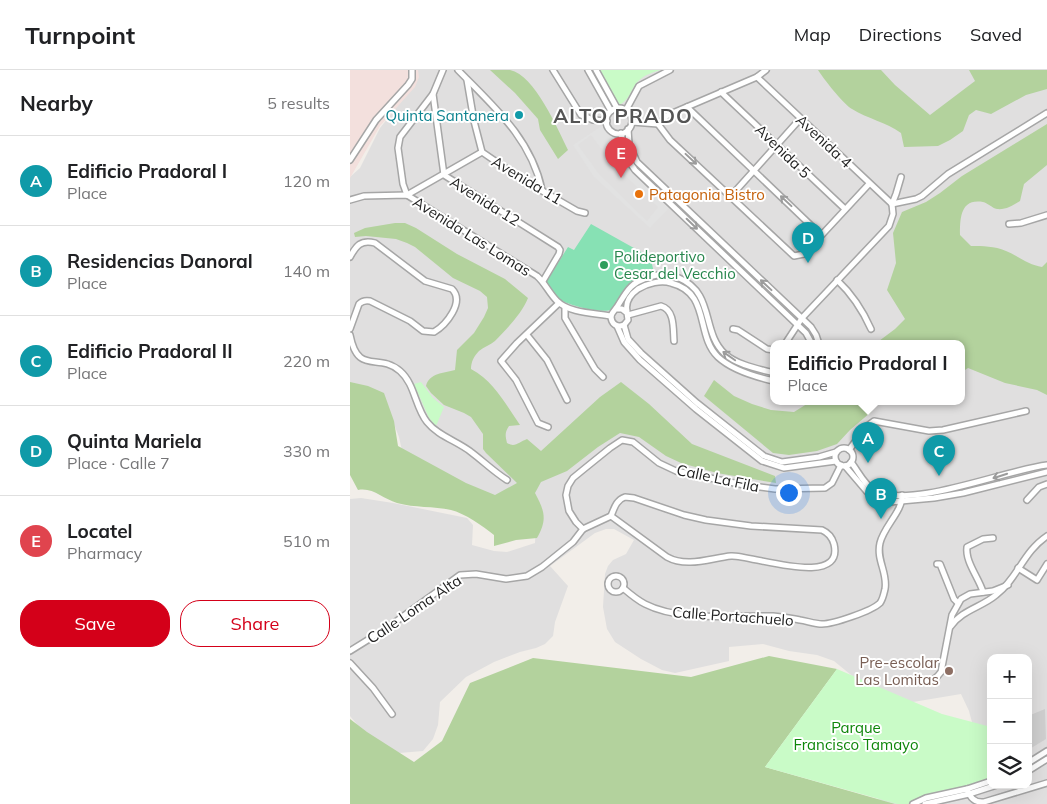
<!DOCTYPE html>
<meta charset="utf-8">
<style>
:root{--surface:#fff;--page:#f2f2f2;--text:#202124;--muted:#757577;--line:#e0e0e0;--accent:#d40019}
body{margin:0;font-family:Mulish,sans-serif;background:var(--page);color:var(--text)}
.controls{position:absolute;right:15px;bottom:15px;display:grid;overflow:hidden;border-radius:10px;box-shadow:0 5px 20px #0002}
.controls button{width:45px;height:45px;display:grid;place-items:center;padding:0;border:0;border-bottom:1px solid var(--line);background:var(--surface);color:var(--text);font:25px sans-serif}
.you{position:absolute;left:438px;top:422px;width:18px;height:18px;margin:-12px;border:4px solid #fff;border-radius:50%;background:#1a73e8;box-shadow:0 0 0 8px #1a73e833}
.badge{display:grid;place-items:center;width:32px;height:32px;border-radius:50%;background:var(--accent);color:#fff;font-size:16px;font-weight:700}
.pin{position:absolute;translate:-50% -41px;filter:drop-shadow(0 1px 2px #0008)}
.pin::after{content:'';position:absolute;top:26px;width:18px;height:15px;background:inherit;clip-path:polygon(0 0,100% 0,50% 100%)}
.popup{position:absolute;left:420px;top:270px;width:195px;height:65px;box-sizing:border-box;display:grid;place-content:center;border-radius:10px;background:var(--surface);filter:drop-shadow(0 1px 4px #0005);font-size:16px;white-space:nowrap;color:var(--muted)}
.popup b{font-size:19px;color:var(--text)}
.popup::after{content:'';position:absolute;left:50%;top:100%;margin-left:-10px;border:10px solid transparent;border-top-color:var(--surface)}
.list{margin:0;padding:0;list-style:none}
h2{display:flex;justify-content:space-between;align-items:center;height:65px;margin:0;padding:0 20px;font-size:21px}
h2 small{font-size:16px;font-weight:400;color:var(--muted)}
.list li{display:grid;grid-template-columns:32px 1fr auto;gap:15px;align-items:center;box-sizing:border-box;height:90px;padding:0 20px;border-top:1px solid var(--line)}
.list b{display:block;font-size:19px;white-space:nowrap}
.list p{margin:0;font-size:16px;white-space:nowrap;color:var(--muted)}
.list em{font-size:16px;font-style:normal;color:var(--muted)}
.actions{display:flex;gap:10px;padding:15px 20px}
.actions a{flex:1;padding:11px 0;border:1px solid var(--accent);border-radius:20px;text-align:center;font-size:18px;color:var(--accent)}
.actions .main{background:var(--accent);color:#fff}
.icon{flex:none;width:28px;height:28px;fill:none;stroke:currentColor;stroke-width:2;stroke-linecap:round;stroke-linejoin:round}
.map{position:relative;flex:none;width:697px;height:734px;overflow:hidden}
header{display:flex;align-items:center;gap:30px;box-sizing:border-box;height:70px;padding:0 25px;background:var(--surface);border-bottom:1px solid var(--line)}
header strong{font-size:24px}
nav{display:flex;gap:28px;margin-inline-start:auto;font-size:18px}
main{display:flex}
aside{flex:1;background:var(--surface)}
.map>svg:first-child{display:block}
.residential{fill:#e0dfdf;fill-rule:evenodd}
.religious{fill:#d0d0d0}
.military{fill:#f3e0dd}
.forest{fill:#b3d29d}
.park{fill:#c9fbc7}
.pitch{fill:#87e1b4}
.parking{fill:#e2e2e2;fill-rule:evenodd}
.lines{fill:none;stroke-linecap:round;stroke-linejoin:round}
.minor-casing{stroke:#a6a6a6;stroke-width:8}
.minor{stroke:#fff;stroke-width:5}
.oneway{stroke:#9c9c9c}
.culture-dot{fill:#0f9aa8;stroke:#fff;stroke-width:2}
.food-dot{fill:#e8710a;stroke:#fff;stroke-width:2}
.leisure-dot{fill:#2e9e5b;stroke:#fff;stroke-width:2}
.education-dot{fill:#8d6e63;stroke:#fff;stroke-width:2}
.labels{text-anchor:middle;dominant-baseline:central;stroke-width:4;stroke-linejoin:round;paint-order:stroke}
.culture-label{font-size:15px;fill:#0d838f;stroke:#fff;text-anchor:end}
.street-label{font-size:15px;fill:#222;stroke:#fff}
.food-label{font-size:15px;fill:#c56008;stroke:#fff;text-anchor:start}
.leisure-label{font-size:15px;fill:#27864d;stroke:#fff;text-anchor:start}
.education-label{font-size:15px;fill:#785e54;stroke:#fff;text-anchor:end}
.park-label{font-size:15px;fill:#0e860a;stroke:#fff}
.district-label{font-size:20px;font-weight:bold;letter-spacing:1px;fill:#555;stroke:#fff}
</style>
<header>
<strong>Turnpoint</strong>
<nav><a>Map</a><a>Directions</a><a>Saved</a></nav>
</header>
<main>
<aside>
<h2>Nearby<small>5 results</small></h2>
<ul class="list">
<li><span class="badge" style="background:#0f9aa8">A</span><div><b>Edificio Pradoral I</b><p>Place</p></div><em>120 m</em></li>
<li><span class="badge" style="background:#0f9aa8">B</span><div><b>Residencias Danoral</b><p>Place</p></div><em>140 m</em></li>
<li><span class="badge" style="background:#0f9aa8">C</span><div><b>Edificio Pradoral II</b><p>Place</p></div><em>220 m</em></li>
<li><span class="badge" style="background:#0f9aa8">D</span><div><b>Quinta Mariela</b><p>Place · Calle 7</p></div><em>330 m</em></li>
<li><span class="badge" style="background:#e0444e">E</span><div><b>Locatel</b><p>Pharmacy</p></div><em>510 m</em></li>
</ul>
<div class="actions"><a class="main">Save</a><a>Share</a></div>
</aside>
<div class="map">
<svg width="697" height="734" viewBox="0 0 697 734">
<rect width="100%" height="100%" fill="#f2eee9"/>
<path class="residential" d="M67,0H697V734H542L528,729L627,671L619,641L611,624L557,633L523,623L484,591L467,585L439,581L413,574L379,577V591L325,603L312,600L291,589L265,572L257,559L253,537L255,504L258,496L263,490L276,484L284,470L264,459H256L245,463L200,496L218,516L205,552L203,566L195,574L186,578L170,582L144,592L116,607L90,632L88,655L83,669L73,681L49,683L21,671L0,646V429L11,428L43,433L117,448L123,455L122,475L144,481L157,482L185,473L186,451L153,443L53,385L49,367L35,331L0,323V107L10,98L30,58L53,29ZM424,274H612V332H424ZM641,588H678V715H641Z"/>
<path class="religious" d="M695,639L696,669L678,680V646Z"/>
<path class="military" d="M0,0H68L69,7L65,17L30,56L0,108Z"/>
<g class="forest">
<path d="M140,0C147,0 154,0 160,0C185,5 208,60 218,80L208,89L190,60L188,49L165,23Z"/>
<path d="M468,0H531L545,15L580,45L625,11L619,0H697V19L676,25L641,44L626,40L619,45L613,61L600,70L588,76L554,77L551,63C536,52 518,49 502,39C494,35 473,8 468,0Z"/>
<path d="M697,54V95L674,114L670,131C663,135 656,140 647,139C642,138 638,133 633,132C610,128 610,149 610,165L621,176C633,176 644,176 656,181C668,186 679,195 692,197L697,192V325L687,320L655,313L618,298L612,302V274H525L545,259L555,249L537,220L546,193L543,163L552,142L576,132L590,123L612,106Z"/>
<path d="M45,153H55L66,158L107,184L155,209L178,228C172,243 157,259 145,271C140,275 134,277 129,281C124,286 121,292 121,299C144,311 156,335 170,355L159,356C155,362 155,365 157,373C165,378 169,372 177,369L191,381L250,327L271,312L299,334L342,374L425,406L426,413L367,403L331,393L316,386L289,367L270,363L248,377L217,401L191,412L185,423C194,440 198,449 187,468L166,470L144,476V465C133,456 114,443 101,440C83,436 65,438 47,433C33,429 23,417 8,420L0,405V312L18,316L34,323L44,351L48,376L116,413L145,425L167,413L136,383L133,379V364L121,347L114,343L94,335L81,323L76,316C79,303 94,303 105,300L107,280L124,263L134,247L138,238L137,227L130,221L103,208L65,177L57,173L46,169L16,166L5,167L4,163L15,158Z"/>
<path d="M364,310L384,326L402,334L421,340L444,342L460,332H527L521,342L500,360L487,374L467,381L439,385L423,383L354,326Z"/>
<path d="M419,586L487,599L415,697L545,734H0V649L17,662L64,692L92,671L120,613L183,588L341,607Z"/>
</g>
<g class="park">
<path d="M250,0H310C305,2 297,4 292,8C280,16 283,28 269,35Z"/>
<path d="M71,312L83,328L94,337L86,356L79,348L64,314Z"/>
<path d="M487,599L592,644L641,657V711L558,734H547L415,697Z"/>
</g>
<path class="pitch" d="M241,154L300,187L304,202C296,206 282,209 277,216C271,223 269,233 262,239C254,245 219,235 210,230C203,226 199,219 196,212L218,177L224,180Z"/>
<path class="parking" d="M253,55L259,62L265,65L274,90L320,137L300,158L244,107L223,75ZM241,65L262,93L308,137L297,151L249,104L228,75Z"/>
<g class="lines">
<g class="minor-casing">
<g id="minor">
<path d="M93,0L83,24L94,105L208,177L210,180L209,184L193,211"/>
<path d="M108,0C143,36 181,68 192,120"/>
<path d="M203,0L231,45L243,50L257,51"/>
<path d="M238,0L261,41"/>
<path d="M246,0L267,38"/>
<path d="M407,7L542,134"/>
<path d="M117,10L124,51L132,82L170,108L227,141L235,143"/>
<path d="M371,22L495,139"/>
<path d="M337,37L471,165"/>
<circle cx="269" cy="51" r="13"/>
<path d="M276,40L289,16L320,0"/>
<path d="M282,52L308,54L318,45L407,7L416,0"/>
<path d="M308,54L320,70L444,186L454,184L519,114"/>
<path d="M278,59L279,74L287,92L461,257L466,265L469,274"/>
<path d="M271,63L276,87L285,100L456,263L462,274"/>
<path d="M0,90L26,50L58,15L62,9V0"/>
<path d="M57,125L53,114L48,78L50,67L83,24"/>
<path d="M57,125L132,82"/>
<path d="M381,126L450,49"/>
<path d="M0,130L14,126L57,125L187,206C195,213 199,223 207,231C219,243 244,243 261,246"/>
<path d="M542,134L566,129L572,126L598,104L697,43"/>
<path d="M542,134L546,124L551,107"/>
<path d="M659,154L671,153L697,145"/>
<path d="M0,187C6,176 11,169 25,173L75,211L102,219C115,232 96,255 84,262L73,261L60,251L20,231C15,230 12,231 9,234L0,259"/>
<path d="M487,210C502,224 513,241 521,259"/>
<path d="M215,237V248L245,299L253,307"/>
<path d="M266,239H272L277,243L278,250L274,255C267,258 261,254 261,246C262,242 265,240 267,237C277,221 280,213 299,207C309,204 319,204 329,208C365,223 351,262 375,284C387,295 409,299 424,303"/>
<path d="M277,241C275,232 281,224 288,219C298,213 311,210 321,213C361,223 345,265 368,287C382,300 406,307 424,311"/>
<path d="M278,245L311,236C325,240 323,259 324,271"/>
<path d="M274,255L278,269L291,283L347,333L414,386L432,392L469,387L486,382"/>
<path d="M267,256L274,272L290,290L346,339L412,391L434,398L486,391"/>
<path d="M383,259L388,260L417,279L424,280"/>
<path d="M0,265C8,306 28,282 50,301C65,314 65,337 77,352C88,366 107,371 121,382C133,391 144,402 157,410"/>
<path d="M177,265L197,290L217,330"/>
<path d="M435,274L452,248L539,156L543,144L542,134"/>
<path d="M198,357L188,353L166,310L151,291L167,273L209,233"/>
<circle cx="494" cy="387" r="9"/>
<path d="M499,380L516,357L524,351L579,361L593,360L676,341"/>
<path d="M501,392C508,401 515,416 525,421C562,439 655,400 697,395"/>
<path d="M495,396L518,423L530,430L540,432L584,428L613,423L697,402"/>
<path d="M275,427L284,428L334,445L356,450L401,456L472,460C479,463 482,467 484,474C495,520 398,484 381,486C361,488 337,498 317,487L261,446C264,439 266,430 275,427Z"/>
<path d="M677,430L689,417L697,414"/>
<path d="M233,459L226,452L219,441L216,425L218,416L223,408L234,399L260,378L272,370L283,372L309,393L326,401L394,415L425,419L475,418L482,413L491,395"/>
<path d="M233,459L261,446"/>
<path d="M587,494H590L604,529L608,533"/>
<path d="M668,498L687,510L697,494"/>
<circle cx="266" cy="514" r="8"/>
<path d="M273,518C280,524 287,530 295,534C330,552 384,545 423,546C432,547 441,548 450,550C457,551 465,554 472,554C483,554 522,541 530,533C533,529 534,523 535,519C538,503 526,490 530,473C534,456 553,441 552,425"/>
<path d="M633,522C629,508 615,492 617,477L633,469L643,468"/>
<path d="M601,556C612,540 632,537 646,525C668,508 673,482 697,466"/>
<path d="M0,581L37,558L110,505L126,504L156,509L177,506L192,497L223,472L233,459"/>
<path d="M0,593L23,618L42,644"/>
<path d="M557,609C571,613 582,615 591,602L602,545L611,529L620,524L643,521L658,515"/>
<path d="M678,693L697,681"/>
<path d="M678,701L697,689"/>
<path d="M617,719C620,727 624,733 634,732L697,713"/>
<path d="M563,734L576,728L617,719L641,711"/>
<path d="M575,734L619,724L647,715"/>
</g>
</g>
<use href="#minor" class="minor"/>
</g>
<defs><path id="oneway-shaft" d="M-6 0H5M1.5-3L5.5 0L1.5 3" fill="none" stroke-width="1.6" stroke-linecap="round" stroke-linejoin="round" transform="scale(1.25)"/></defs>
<g class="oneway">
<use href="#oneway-shaft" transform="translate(341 89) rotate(43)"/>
<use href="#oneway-shaft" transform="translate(436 131) rotate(-137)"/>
<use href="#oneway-shaft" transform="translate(342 154) rotate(44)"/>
<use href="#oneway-shaft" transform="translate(416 215) rotate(-137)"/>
<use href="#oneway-shaft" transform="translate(379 286) rotate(-145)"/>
<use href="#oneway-shaft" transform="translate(650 406) rotate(162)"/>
</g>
<circle class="culture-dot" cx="169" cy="45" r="5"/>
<circle class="food-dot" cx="289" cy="124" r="5"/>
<circle class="leisure-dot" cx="254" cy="195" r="5"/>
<circle class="education-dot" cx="599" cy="601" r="5"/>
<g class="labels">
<g class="culture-label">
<text x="159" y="45">Quinta Santanera</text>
</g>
<g class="street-label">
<text transform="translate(474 71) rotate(43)">Avenida 4</text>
<text transform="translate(433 81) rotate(44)">Avenida 5</text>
<text transform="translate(177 110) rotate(31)">Avenida 11</text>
<text transform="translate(135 131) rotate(32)">Avenida 12</text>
<text transform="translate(122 166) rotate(32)">Avenida Las Lomas</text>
<text transform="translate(368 408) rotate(12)">Calle La Fila</text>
<text transform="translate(64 539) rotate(-34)">Calle Loma Alta</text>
<text transform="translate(383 546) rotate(4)">Calle Portachuelo</text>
</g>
<g class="food-label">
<text x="299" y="124">Patagonia Bistro</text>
</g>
<g class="leisure-label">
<text x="264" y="186">Polideportivo<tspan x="264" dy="17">Cesar del Vecchio</tspan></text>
</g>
<g class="education-label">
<text x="589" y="592">Pre-escolar<tspan x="589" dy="17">Las Lomitas</tspan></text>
</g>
<g class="park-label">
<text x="506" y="657">Parque<tspan x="506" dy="17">Francisco Tamayo</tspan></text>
</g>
<g class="district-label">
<text x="273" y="45">ALTO PRADO</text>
</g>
</g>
</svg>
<div class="controls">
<button>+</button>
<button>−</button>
<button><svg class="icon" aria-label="layers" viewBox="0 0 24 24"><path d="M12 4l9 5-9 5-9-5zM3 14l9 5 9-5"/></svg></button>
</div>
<div class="you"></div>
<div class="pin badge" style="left:518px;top:393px;background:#0f9aa8">A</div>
<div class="popup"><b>Edificio Pradoral I</b>Place</div>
<div class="pin badge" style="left:531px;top:449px;background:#0f9aa8">B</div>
<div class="pin badge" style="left:589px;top:406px;background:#0f9aa8">C</div>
<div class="pin badge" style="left:458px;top:193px;background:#0f9aa8">D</div>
<div class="pin badge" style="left:271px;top:108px;background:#e0444e">E</div>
</div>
</main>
